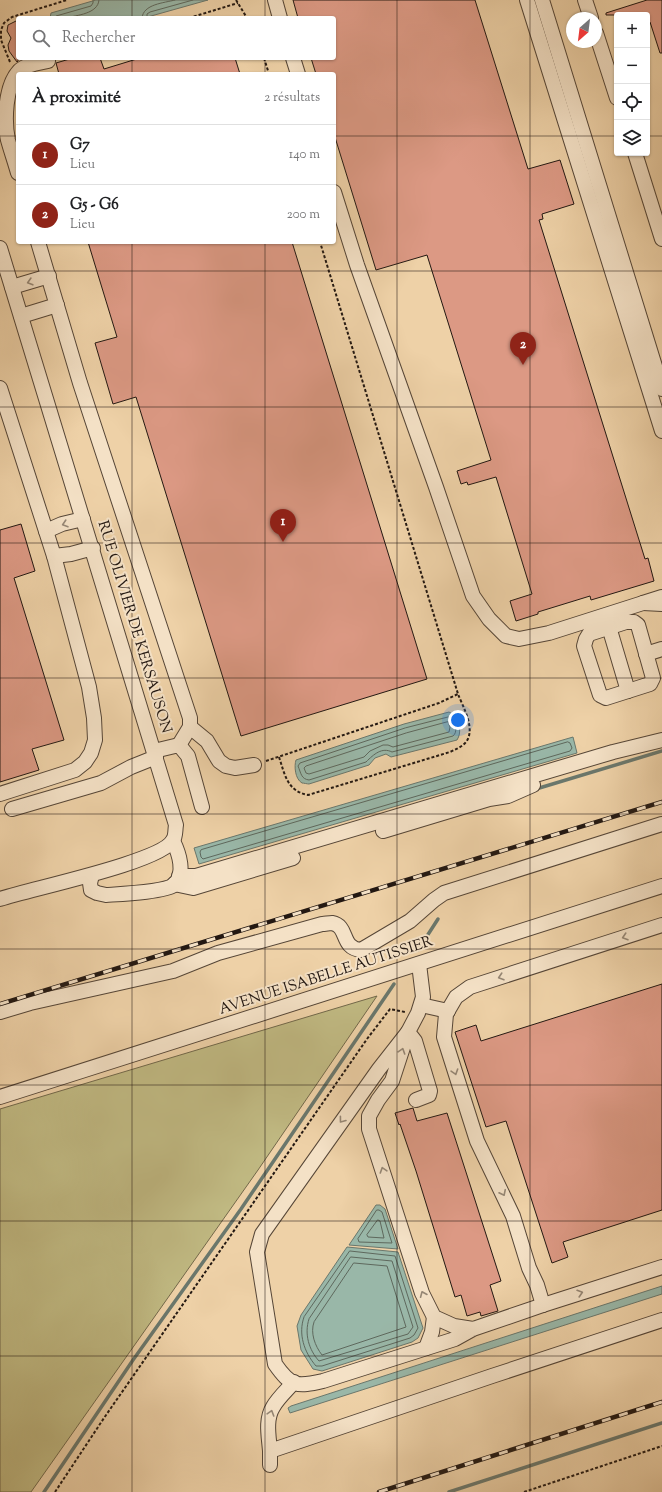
<!DOCTYPE html>
<html lang="fr">
<meta charset="utf-8">
<style>
:root{--surface:#fff;--page:#f6f6f6;--text:#202124;--muted:#757577;--line:#e0e0e0;--accent:#8f2418}
body{margin:0;font-family:"Sorts Mill Goudy",serif;background:var(--page);color:var(--text)}
.controls{position:absolute;right:12px;top:12px;display:grid;overflow:hidden;border-radius:4px;box-shadow:0 1px 3px #0004}
.controls button{width:36px;height:36px;display:grid;place-items:center;padding:0;border:0;border-bottom:1px solid var(--line);background:var(--surface);color:var(--text);font:20px sans-serif}
.compass{position:absolute;left:566px;top:12px;width:36px;height:36px;border-radius:50%;background:var(--surface);box-shadow:0 1px 3px #0004;rotate:208deg}
.you{position:absolute;left:458px;top:720px;width:14px;height:14px;margin:-10px;border:3px solid #fff;border-radius:50%;background:#1a73e8;box-shadow:0 0 0 6px #1a73e833}
.badge{display:grid;place-items:center;width:26px;height:26px;border-radius:50%;background:var(--accent);color:#fff;font-size:13px;font-weight:700}
.pin{position:absolute;translate:-50% -33px;filter:drop-shadow(0 1px 2px #0008)}
.pin::after{content:'';position:absolute;top:21px;width:14px;height:12px;background:inherit;clip-path:polygon(0 0,100% 0,50% 100%)}
.list{margin:0;padding:0;list-style:none}
h2{display:flex;justify-content:space-between;align-items:center;height:52px;margin:0;padding:0 16px;font-size:17px}
h2 small{font-size:13px;font-weight:400;color:var(--muted)}
.list li{display:grid;grid-template-columns:26px 1fr auto;gap:12px;align-items:center;box-sizing:border-box;height:60px;padding:0 16px;border-top:1px solid var(--line)}
.list b{display:block;font-size:15px;white-space:nowrap}
.list p{margin:0;font-size:13px;white-space:nowrap;color:var(--muted)}
.list em{font-size:13px;font-style:normal;color:var(--muted)}
.icon{flex:none;width:22px;height:22px;fill:none;stroke:currentColor;stroke-width:2;stroke-linecap:round;stroke-linejoin:round}
.map{position:relative;flex:none;width:662px;height:1492px;overflow:hidden}
.search{position:absolute;background:var(--surface);box-shadow:0 1px 3px #0004;left:16px;top:16px;width:320px;height:44px;display:flex;align-items:center;gap:10px;box-sizing:border-box;padding:0 14px;border-radius:4px;color:var(--muted);font-size:15px}
.panel{position:absolute;background:var(--surface);box-shadow:0 1px 3px #0004;left:16px;top:72px;width:320px;height:172px;border-radius:4px}
.map>svg:first-child{display:block}
.green{fill:#c0b982;stroke:#72684a}
.water{fill:#99b7a8;stroke:#6a776c}
.lines{fill:none;stroke-linecap:round;stroke-linejoin:round}
.shore{stroke:#5e685d;stroke-width:1}
.stream{stroke:#6a776c;stroke-width:3.5}
.building{fill:#dc9984;stroke:#231812}
.minor-casing{stroke:#564637;stroke-width:16}
.path{stroke:#231812;stroke-width:2;stroke-dasharray:3 2;stroke-linecap:butt}
.minor{stroke:#f4e1c6;stroke-width:14}
.rail-casing{stroke:#231812;stroke-width:4.5}
.rail{stroke:#f4e1c6;stroke-width:3;stroke-dasharray:9;stroke-linecap:butt}
.oneway{stroke:#968775}
.grid{fill:none;stroke:#231812;stroke-width:1;stroke-opacity:0.55}
.labels{text-anchor:middle;dominant-baseline:central;stroke-width:4;stroke-linejoin:round;paint-order:stroke}
.street-label{font-size:15px;fill:#231812;stroke:#f4e1c6}
</style>
<div class="map">
<svg width="662" height="1492" viewBox="0 0 662 1492">
<rect width="100%" height="100%" fill="#eed1a7"/>
<filter id="stains"><feTurbulence type="fractalNoise" baseFrequency=".005" numOctaves="4"/><feColorMatrix values="0 0 0 0 .2 0 0 0 0 .09 0 0 0 0 .02 0 0 0 .5 -.17"/></filter>
<radialGradient id="worn" r=".72"><stop offset=".6" stop-color="#630" stop-opacity="0"/><stop offset="1" stop-color="#630" stop-opacity=".3"/></radialGradient>
<path class="green" d="M377,996L258,1170L31,1492H0V1109Z"/>
<g class="water">
<path d="M96,0H208L144,18H50L51,13Z"/>
<path d="M449,712L456,716C459,724 462,732 457,740L391,757L386,754L375,758L369,765L309,784C308,784 303,783 302,783C295,779 294,766 296,760L404,724Z"/>
<path d="M573,737L577,753L199,864L194,848Z"/>
<path d="M376,1205H380L385,1209L398,1249L349,1245Z"/>
<path d="M347,1247L398,1252L423,1328L418,1338L412,1342L322,1371L313,1369L301,1350L297,1326L301,1315Z"/>
<path d="M662,1286V1294L290,1413L288,1408L291,1406Z"/>
</g>
<g class="lines">
<g class="shore">
<path d="M54,18L56,16L91,6L93,3V0"/>
<path d="M66,18C77,15 98,14 99,0"/>
<path d="M142,18C143,4 164,3 175,0"/>
<path d="M147,18V14L150,12L193,0"/>
<path d="M449,717L453,719C455,724 458,732 453,736L392,752C382,747 374,754 366,762L309,780C301,779 301,773 298,766L300,763L405,728Z"/>
<path d="M448,722L450,727L449,732L393,747L388,745H383L370,751L364,757L309,774L306,773L304,768L306,766L406,733Z"/>
<path d="M568,742L570,743L572,748L570,751L203,859L201,857L200,852L201,850Z"/>
<path d="M377,1210H379L382,1212L392,1243L359,1242L358,1239Z"/>
<path d="M378,1220L380,1221L384,1238L368,1237L367,1235Z"/>
<path d="M350,1251L395,1256L418,1328L414,1335L410,1338L322,1366H316C304,1352 298,1334 304,1317Z"/>
<path d="M351,1257L392,1261L413,1327L408,1334L319,1361C309,1350 304,1334 309,1319Z"/>
<path d="M354,1263L387,1266L406,1327L322,1355C315,1346 310,1333 314,1322Z"/>
</g>
<g class="stream">
<path d="M536,789L662,751"/>
<path d="M418,950L438,919"/>
<path d="M44,1492L133,1360L241,1209L394,984"/>
<path d="M449,1492L662,1423"/>
</g>
</g>
<g class="building">
<path d="M293,0H475L528,169L560,160L574,204L542,214L543,219L539,220L645,559L648,558L654,581L591,600L590,596L538,612V614L516,621L510,601L532,594L496,477L468,485L467,482L461,484L457,471L491,460L427,255L376,270L334,134V74H316L311,58H334V18H298Z"/>
<path d="M647,0H662V53H660L650,22L647,23V15H606V13Z"/>
<path d="M18,20V61L17,62L9,51L8,45L11,38L7,31L8,25Z"/>
<path d="M73,58H100L104,69L140,58H235L240,74H59L56,63Z"/>
<path d="M88,242H292L427,679L241,736L136,397L113,404L95,343L117,337Z"/>
<path d="M21,524L35,571L14,578L64,740L32,749L39,770L0,782V530Z"/>
<path d="M662,984V1210L563,1242L568,1257L552,1263L506,1121L486,1127L455,1032L476,1025L481,1041Z"/>
<path d="M413,1108L417,1121L447,1113L501,1281L490,1285L498,1311L481,1316L480,1312L467,1316L461,1295L455,1297L416,1171L400,1124L399,1125L395,1113Z"/>
</g>
<g class="lines">
<g class="minor-casing">
<g id="minor">
<path d="M275,0L280,18"/>
<path d="M527,0L662,431"/>
<path d="M542,0L662,389"/>
<path d="M585,0L591,18"/>
<path d="M596,33L617,98"/>
<path d="M293,58L298,74"/>
<path d="M635,153L662,239"/>
<path d="M18,173C15,162 11,151 8,140C4,121 5,86 19,71C26,64 39,63 48,61"/>
<path d="M334,192L357,265L436,487L473,596L489,619L506,636L519,639L549,633L643,603"/>
<path d="M38,242L80,383L190,718V727L179,745"/>
<path d="M0,248L176,825C175,830 176,836 173,840C162,862 29,889 0,899"/>
<path d="M12,287L49,276"/>
<path d="M21,316L57,305"/>
<path d="M0,388L54,556L89,687L94,718L95,740L91,753L85,762L75,770L0,794"/>
<path d="M46,531L62,524L83,519"/>
<path d="M54,556L71,554L93,548"/>
<path d="M662,597L643,603L662,604"/>
<path d="M626,622H634L638,625L653,678L650,684L606,698L600,695L584,646L586,639L589,634Z"/>
<path d="M609,627L628,691"/>
<path d="M646,654L662,649"/>
<path d="M190,727L207,741L219,761L226,766L235,768L254,765"/>
<path d="M154,751L179,745L188,756L202,807"/>
<path d="M12,809L101,783L131,767L156,757"/>
<path d="M383,831L489,799L508,796L533,785"/>
<path d="M92,875L90,883L91,890L97,893L106,895C120,894 164,892 174,885C186,874 179,853 173,841"/>
<path d="M179,876H196L613,752L662,740"/>
<path d="M174,884L193,888L293,858"/>
<path d="M421,1005L448,1011"/>
<path d="M0,1012L30,1003L173,971L218,953L322,924C325,924 329,923 332,923C349,926 340,948 361,950L410,921L434,900L444,893L662,824"/>
<path d="M0,1097L662,886"/>
<path d="M416,1100L429,1095L430,1091L415,1041L408,1032L418,1013L423,997L419,964"/>
<path d="M543,1305L537,1285L529,1268L513,1216L477,1141L444,1037L446,1014L456,997L470,987L662,925"/>
<path d="M473,1329L454,1326L434,1317L422,1293L369,1129V1116L378,1100L392,1081L408,1032L379,1069L262,1234L257,1252L275,1364C291,1387 297,1387 323,1381L455,1339L473,1329L543,1305L662,1267"/>
<path d="M426,1348L432,1332L434,1317"/>
<path d="M270,1451C269,1437 265,1420 273,1407C278,1398 287,1390 294,1382"/>
<path d="M270,1465V1451L492,1376L662,1320"/>
</g>
</g>
<g class="path">
<path d="M236,0L247,18"/>
<path d="M189,18L238,3"/>
<path d="M264,58L269,74"/>
<path d="M10,62L1,40V30L4,23L12,17L67,0"/>
<path d="M279,757C285,775 287,791 308,795L450,752C456,749 462,747 466,742C476,729 463,707 458,694L320,242"/>
<path d="M266,761L439,703L458,694"/>
<path d="M55,1492L104,1418L367,1039L390,1009L405,1012"/>
<path d="M524,1492L662,1446"/>
</g>
<use href="#minor" class="minor"/>
<g class="rail-casing">
<g id="rail">
<path d="M0,1004L662,802"/>
<path d="M379,1492L662,1402"/>
</g>
</g>
<use href="#rail" class="rail"/>
</g>
<defs><path id="oneway-chevron" d="M-2-3.5L2.5 0L-2 3.5" fill="none" stroke-width="1.6" stroke-linecap="round" stroke-linejoin="round"/></defs>
<g class="oneway">
<use href="#oneway-chevron" transform="translate(30 282) rotate(164)"/>
<use href="#oneway-chevron" transform="translate(65 524) rotate(162)"/>
<use href="#oneway-chevron" transform="translate(625 937) rotate(162)"/>
<use href="#oneway-chevron" transform="translate(501 977) rotate(162)"/>
<use href="#oneway-chevron" transform="translate(402 1051) rotate(-72)"/>
<use href="#oneway-chevron" transform="translate(455 1072) rotate(72)"/>
<use href="#oneway-chevron" transform="translate(342 1120) rotate(127)"/>
<use href="#oneway-chevron" transform="translate(383 1170) rotate(-108)"/>
<use href="#oneway-chevron" transform="translate(503 1193) rotate(64)"/>
<use href="#oneway-chevron" transform="translate(580 1293) rotate(-17)"/>
<use href="#oneway-chevron" transform="translate(423 1294) rotate(-113)"/>
<use href="#oneway-chevron" transform="translate(271 1413) rotate(-73)"/>
</g>
<path class="grid" d="M132,0V18M265,0V18M397,0V1492M530,0V1492M132,58V74M265,58V74M0,136H18M334,136H617M647,136H662M132,242V1492M265,242V1492M0,271H662M0,407H662M0,543H662M0,678H662M0,814H662M0,949H662M0,1085H662M0,1221H662M0,1356H662"/>
<g class="labels">
<g class="street-label">
<text transform="translate(134 627) rotate(73)">RUE OLIVIER DE KERSAUSON</text>
<text transform="translate(326 976) rotate(-18)">AVENUE ISABELLE AUTISSIER</text>
</g>
</g>
<rect width="100%" height="100%" filter="url(#stains)"/>
<rect width="100%" height="100%" fill="url(#worn)"/>
</svg>
<div class="controls">
<button>+</button>
<button>−</button>
<button><svg class="icon" aria-label="locate" viewBox="0 0 24 24"><circle cx="12" cy="12" r="6"/><path d="M12 2v4M12 18v4M2 12h4M18 12h4"/></svg></button>
<button><svg class="icon" aria-label="layers" viewBox="0 0 24 24"><path d="M12 4l9 5-9 5-9-5zM3 14l9 5 9-5"/></svg></button>
</div>
<svg class="compass" viewBox="-18 -18 36 36"><path d="M0-13l5 13h-10z" fill="#e53935"/><path d="M0 13l5-13h-10z" fill="#757577"/></svg>
<div class="you"></div>
<div class="pin badge" style="left:283px;top:542px">1</div>
<div class="pin badge" style="left:523px;top:365px">2</div>
<div class="search"><svg class="icon" aria-label="search" viewBox="0 0 24 24"><circle cx="10" cy="10" r="6"/><path d="M15 15l6 6"/></svg>Rechercher</div>
<section class="panel">
<h2>À proximité<small>2 résultats</small></h2>
<ul class="list">
<li><span class="badge">1</span><div><b>G7</b><p>Lieu</p></div><em>140 m</em></li>
<li><span class="badge">2</span><div><b>G5 - G6</b><p>Lieu</p></div><em>200 m</em></li>
</ul>
</section>
</div>
